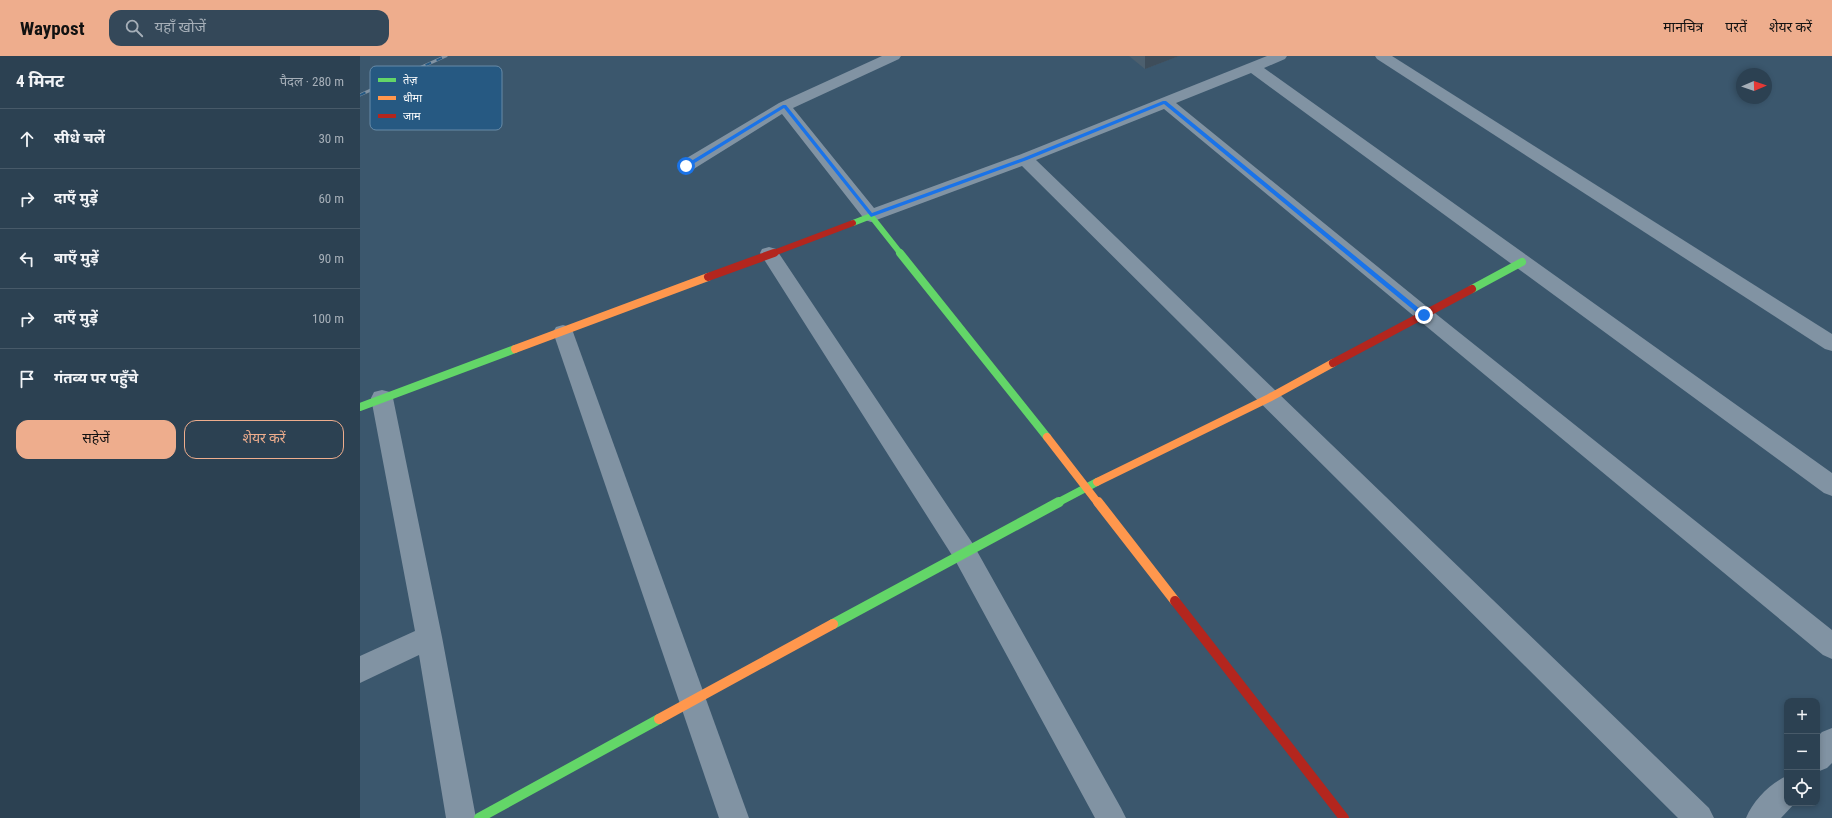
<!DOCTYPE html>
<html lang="hi">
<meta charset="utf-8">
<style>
:root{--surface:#2c4152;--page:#344859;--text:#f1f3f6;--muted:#a6afb8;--line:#485a69;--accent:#eead8d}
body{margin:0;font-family:"Roboto Condensed","Noto Sans Devanagari",sans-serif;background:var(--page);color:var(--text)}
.controls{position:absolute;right:12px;bottom:12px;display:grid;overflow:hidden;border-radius:8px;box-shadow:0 2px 6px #0003}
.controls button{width:36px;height:36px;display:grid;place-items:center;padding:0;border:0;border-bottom:1px solid var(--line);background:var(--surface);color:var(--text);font:20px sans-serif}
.compass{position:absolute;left:1376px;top:12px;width:36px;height:36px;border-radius:50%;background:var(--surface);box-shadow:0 2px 6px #0003;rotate:88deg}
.stop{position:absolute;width:12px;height:12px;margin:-9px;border:3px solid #1a73e8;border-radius:50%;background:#fff}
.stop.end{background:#1a73e8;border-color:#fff;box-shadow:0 1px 4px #0008}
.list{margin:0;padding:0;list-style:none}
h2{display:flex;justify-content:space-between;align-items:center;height:52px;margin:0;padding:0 16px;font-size:17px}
h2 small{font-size:13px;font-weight:400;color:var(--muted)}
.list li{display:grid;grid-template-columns:26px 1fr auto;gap:12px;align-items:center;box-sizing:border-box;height:60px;padding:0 16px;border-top:1px solid var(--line)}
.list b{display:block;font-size:15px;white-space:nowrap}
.list em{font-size:13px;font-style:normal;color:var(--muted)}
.actions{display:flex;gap:8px;padding:12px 16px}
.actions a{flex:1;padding:9px 0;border:1px solid var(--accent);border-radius:12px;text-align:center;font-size:14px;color:var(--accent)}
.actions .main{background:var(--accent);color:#111}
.icon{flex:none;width:22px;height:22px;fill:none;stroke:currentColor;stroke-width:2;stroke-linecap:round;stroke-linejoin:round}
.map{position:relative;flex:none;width:1472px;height:762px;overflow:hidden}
header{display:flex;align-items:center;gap:24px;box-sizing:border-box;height:56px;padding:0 20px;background:var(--accent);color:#111}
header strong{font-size:19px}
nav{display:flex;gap:22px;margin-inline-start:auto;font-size:14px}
.search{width:280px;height:36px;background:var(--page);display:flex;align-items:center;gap:10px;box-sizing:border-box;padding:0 14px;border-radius:12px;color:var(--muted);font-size:15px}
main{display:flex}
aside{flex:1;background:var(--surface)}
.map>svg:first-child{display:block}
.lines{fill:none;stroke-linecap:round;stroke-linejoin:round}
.street{fill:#8193a3;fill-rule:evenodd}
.fast-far2{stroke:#63d668;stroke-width:6}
.fast-far1{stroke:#63d668;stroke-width:8}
.fast{stroke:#63d668;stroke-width:10}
.slow-far1{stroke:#ff974d;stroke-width:8}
.slow{stroke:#ff974d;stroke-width:10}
.jam-far2{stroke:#b3261e;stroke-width:6}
.jam-far1{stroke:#b3261e;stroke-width:8}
.jam{stroke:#b3261e;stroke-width:10}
.rail-casing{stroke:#8293a3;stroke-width:3}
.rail{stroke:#265982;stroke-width:2;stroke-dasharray:6;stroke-linecap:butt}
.wall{fill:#4c5f6e}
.shaded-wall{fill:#3e4d5a}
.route{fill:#1a73e8}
.key{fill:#265982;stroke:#678ba8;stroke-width:1}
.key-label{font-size:11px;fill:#fff}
</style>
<header>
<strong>Waypost</strong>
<div class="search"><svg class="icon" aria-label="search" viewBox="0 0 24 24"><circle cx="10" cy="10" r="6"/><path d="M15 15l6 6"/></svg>यहाँ खोजें</div>
<nav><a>मानचित्र</a><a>परतें</a><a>शेयर करें</a></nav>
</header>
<main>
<aside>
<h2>4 मिनट<small>पैदल · 280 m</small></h2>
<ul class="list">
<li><svg class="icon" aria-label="ahead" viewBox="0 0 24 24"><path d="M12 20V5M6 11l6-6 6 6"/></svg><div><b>सीधे चलें</b></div><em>30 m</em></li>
<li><svg class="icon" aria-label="right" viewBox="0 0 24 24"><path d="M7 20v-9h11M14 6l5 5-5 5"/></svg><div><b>दाएँ मुड़ें</b></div><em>60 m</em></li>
<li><svg class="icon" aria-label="left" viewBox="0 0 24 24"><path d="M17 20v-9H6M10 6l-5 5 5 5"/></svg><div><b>बाएँ मुड़ें</b></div><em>90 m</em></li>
<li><svg class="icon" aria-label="right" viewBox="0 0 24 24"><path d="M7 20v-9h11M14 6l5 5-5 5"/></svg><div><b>दाएँ मुड़ें</b></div><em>100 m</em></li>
<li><svg class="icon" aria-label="arrive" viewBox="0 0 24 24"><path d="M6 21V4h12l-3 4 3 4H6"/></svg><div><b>गंतव्य पर पहुँचे</b></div></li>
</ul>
<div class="actions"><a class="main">सहेजें</a><a>शेयर करें</a></div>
</aside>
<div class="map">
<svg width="1472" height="762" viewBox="0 0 1472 762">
<rect width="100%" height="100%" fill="#3b576d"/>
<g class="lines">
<g class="street">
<path d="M522,0H541L539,3L433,52L514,152L659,99L907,0H927L925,3L904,12L1472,417V440L1464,437L891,17L816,47L1071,254L1472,574V603L1463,599L804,53L676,104L1349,752L1354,762H1318L662,110L511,166L505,164L422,58L332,114L326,115L320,114L318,110L320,106L419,47Z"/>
<path d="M1015,0H1032L1472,278V295L1465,293L1017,3Z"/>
<path d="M409,191L416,193L613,488L761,752L766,762H735L595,504L400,197L402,193Z"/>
<path d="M203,269L210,271L213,276L389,762H359L193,276L196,271Z"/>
<path d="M22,334L30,336L33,342L82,581L116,762H86L59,599L0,627V600L55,575L11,342L14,336Z"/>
<path d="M1472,672V707L1467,712L1457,716V681L1462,676Z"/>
<path d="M1427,720V747H1435L1421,762H1386C1393,745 1410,727 1427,720Z"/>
</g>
<path class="fast-far2" d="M493,167L511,160L541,198"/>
<g class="fast-far1">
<path d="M540,197L687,381"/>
<path d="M1112,233L1162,206"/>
<path d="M0,351L155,293"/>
<path d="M697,447L737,426"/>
</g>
<g class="fast">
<path d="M473,568L699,446"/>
<path d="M119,762L299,663"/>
</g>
<g class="slow-far1">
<path d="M155,293L348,221"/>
<path d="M687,381L738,447"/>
<path d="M737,426L909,342L973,307"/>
</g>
<g class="slow">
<path d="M738,446L815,545"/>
<path d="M299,663L473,568"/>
</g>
<path class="jam-far2" d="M411,198L493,167"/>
<g class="jam-far1">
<path d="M348,221L414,197"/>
<path d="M973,307L1112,233"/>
</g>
<path class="jam" d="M815,545L984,762"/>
<g class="rail-casing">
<path id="rail" d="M0,39L86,0"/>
</g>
<use href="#rail" class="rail"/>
</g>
<path class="wall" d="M769,0H819L785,13Z"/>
<path class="shaded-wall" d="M785,0H819L785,13Z"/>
<path class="route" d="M803,45H806L1066,258V261H1062L804,48L667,104L511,161L424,52L328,111L323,110L423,49H426L512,157L663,102Z"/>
<rect x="10" y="10" width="132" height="64" rx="6" class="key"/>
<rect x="18" y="22" width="18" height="4" fill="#63d668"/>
<rect x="18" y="40" width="18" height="4" fill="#ff974d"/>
<rect x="18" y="58" width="18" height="4" fill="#b3261e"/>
<g class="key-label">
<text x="43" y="28">तेज़</text>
<text x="43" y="46">धीमा</text>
<text x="43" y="64">जाम</text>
</g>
</svg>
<div class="controls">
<button>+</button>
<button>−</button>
<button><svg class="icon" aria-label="locate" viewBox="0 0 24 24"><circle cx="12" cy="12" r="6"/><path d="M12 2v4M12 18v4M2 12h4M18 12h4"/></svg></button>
</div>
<svg class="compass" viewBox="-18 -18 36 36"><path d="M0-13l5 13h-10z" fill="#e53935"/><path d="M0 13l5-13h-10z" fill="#a6afb8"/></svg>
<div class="stop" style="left:326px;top:110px"></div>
<div class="stop end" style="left:1064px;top:259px"></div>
</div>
</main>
